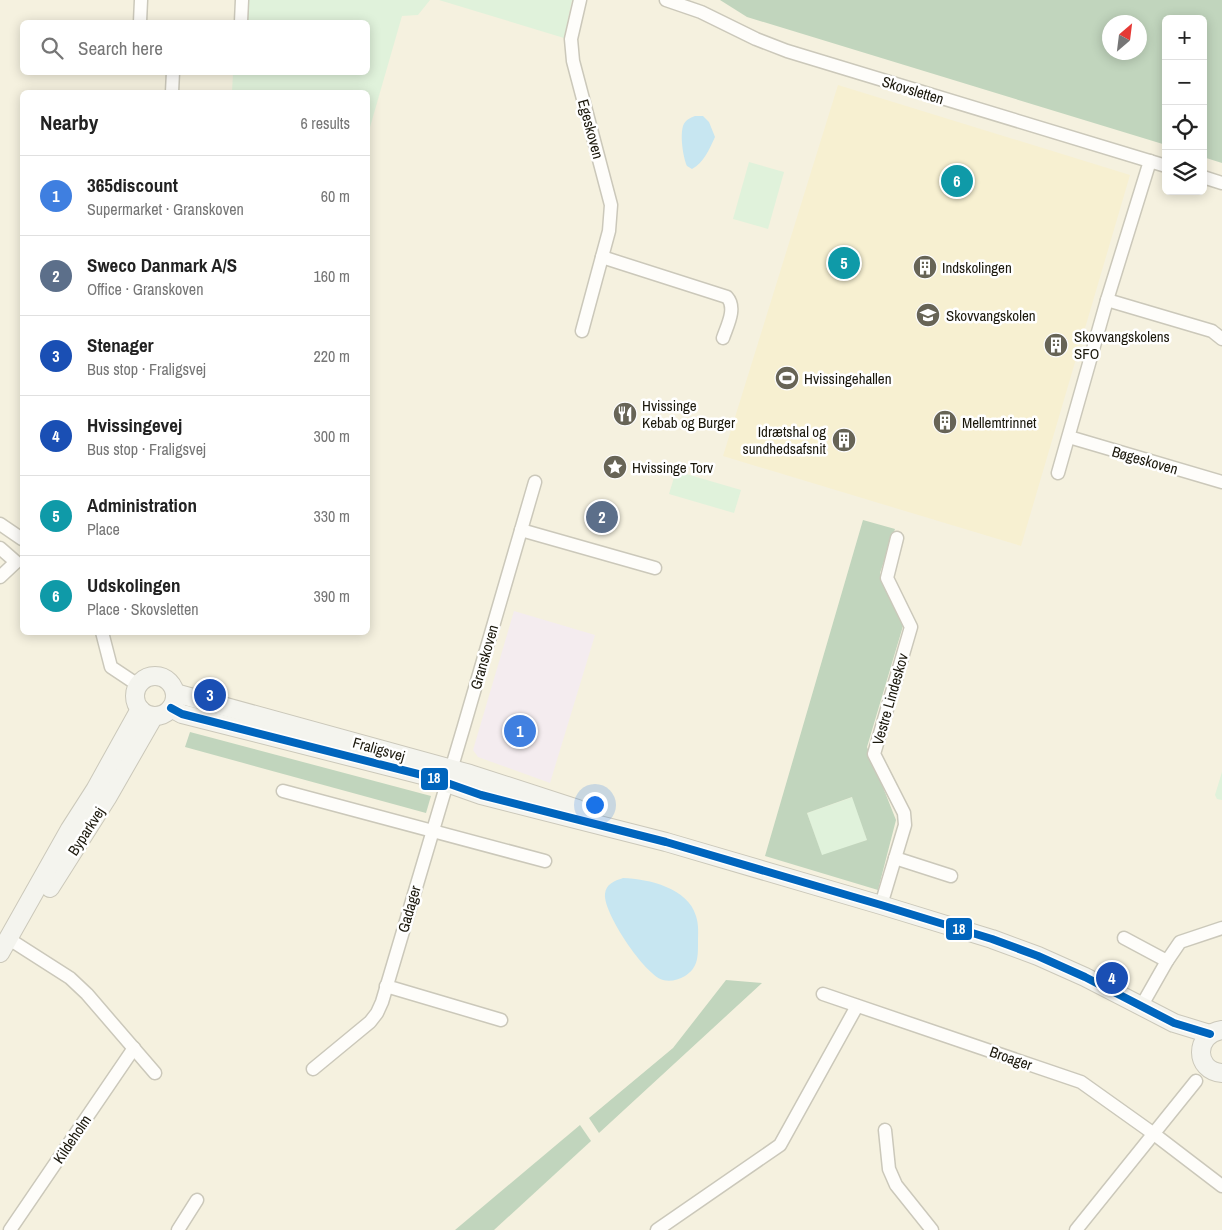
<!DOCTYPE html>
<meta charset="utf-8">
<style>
:root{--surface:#fff;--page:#f6f6f6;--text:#222;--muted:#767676;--line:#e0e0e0;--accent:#0b8043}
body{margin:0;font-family:"Archivo Narrow",sans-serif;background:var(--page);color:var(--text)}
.controls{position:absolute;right:15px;top:15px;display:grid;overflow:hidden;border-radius:8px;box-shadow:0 2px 12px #0003}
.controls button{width:45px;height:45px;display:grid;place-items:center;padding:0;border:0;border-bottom:1px solid var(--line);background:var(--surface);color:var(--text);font:25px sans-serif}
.compass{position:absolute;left:1102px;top:15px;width:45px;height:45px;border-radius:50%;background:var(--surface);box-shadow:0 2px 12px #0003;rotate:28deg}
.you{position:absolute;left:594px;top:804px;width:18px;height:18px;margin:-12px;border:4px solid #fff;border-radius:50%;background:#1a73e8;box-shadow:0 0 0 8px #1a73e833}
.badge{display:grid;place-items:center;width:32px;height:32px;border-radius:50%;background:var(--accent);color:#fff;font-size:16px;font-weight:700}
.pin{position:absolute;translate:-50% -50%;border:2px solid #fff;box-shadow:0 1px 5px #0006}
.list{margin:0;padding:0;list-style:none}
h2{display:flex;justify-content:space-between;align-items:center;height:65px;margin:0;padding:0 20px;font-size:21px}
h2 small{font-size:16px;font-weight:400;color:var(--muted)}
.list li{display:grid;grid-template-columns:32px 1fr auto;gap:15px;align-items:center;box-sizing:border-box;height:80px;padding:0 20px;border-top:1px solid var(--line)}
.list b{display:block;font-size:19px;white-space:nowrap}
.list p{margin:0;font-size:16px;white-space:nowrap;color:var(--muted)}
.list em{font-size:16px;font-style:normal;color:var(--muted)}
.icon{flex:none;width:28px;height:28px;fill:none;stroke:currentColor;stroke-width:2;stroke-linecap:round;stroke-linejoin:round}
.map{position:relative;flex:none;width:1222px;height:1230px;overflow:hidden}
.search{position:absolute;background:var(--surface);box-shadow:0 2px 12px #0003;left:20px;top:20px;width:350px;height:55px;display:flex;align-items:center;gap:12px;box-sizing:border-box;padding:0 18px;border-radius:8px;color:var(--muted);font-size:19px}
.panel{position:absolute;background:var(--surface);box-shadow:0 2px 12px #0003;left:20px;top:90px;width:350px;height:545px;border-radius:8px}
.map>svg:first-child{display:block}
.commercial{fill:#f4ecef}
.built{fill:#f7f0d1}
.green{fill:#e0f2db}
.forest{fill:#c1d5bd;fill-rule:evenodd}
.water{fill:#c7e6f1}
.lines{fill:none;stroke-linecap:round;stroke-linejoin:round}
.street-casing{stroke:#cbc8ba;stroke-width:15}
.secondary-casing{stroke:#cbc8ba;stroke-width:20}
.street{stroke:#fefdfa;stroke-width:12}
.secondary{stroke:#f4f4ee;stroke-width:18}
.bus-1-casing{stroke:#fff;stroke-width:11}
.bus-1{stroke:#0065bd;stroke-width:8}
.labels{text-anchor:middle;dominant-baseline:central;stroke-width:5;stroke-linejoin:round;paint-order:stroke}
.street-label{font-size:15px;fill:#1b180c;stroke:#fff}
.poi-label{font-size:15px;fill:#1b180c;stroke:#fff;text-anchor:start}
.line-badge{stroke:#fff;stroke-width:2}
.badge-label{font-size:14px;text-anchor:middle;font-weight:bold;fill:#fff}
</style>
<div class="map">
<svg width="1222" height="1230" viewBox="0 0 1222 1230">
<rect width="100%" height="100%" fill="#f5f1df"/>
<path class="commercial" d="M514,611L595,635L550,783L478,757L473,750Z"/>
<path class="built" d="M838,85L1130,175L1021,546L723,456Z"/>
<g class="green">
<path d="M247,0H430L418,15L402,16L368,134V92H232L233,73L368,72V22H246Z"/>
<path d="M439,0H572L564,38Z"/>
<path d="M749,162L784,172L768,229L733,219Z"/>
<path d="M676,471L741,490L734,513L669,494Z"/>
<path d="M1222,772V800L1217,799L1215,795Z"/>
<path d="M853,797L867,840L822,856L807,813Z"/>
</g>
<g class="forest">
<path d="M720,0H1222V163L1203,157V19H1166V145L747,17ZM1140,22V52H1110V22Z"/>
<path d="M863,520L895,529L880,573L903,626L867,747L896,820L878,890L765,856ZM852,797L867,840L822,855L807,813Z"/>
<path d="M190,732L431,796L426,813L185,747Z"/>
<path d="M726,980L762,983L599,1133L589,1118L673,1048Z"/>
<path d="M580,1125L591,1141L494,1230H455Z"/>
</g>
<g class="water">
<path d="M695,116H703L709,122L715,137C709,150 704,162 692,169L687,166C683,157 680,136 683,126C685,120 690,118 695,116Z"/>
<path d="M623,878C649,879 688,888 696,916C699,925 698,934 698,943C698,957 698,968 685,976C678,980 670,982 663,980C645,975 603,913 605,894C606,884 614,881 623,878Z"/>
</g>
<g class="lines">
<g class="street-casing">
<g id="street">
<path d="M580,0L571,39L573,61L611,205L609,231L582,331"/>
<path d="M666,0L701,12L756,39L787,51L1166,166"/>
<path d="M140,22L141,0"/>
<path d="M241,22L242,0"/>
<path d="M172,92L173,72"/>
<path d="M1203,177L1222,183"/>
<path d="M602,257L727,297C737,308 727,326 723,338"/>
<path d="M1107,300L1212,331L1222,339"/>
<path d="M1069,437L1222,482"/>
<path d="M1058,473L1107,300L1150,161"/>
<path d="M0,524L22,539"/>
<path d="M521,530L655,568"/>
<path d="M0,548L16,562L0,577"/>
<path d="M102,632L111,667L138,685"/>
<path d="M283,791L545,861"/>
<path d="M895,858L951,876"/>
<path d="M881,905L905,825L904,813L874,754L911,627L887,578L897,538"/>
<path d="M1124,938L1167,961"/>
<path d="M9,939L70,978L87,994L155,1073"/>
<path d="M386,986L501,1020"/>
<path d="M823,994L1081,1082L1154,1134L1222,1186"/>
<path d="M1142,1005L1167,961L1180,942L1222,928"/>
<path d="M313,1069L370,1022L377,1013L382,1002L464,726L535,482"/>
<path d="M885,1130L889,1169L896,1185L932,1230"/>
<path d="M10,1230L134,1048"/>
<path d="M178,1230L197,1200"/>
<path d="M657,1230L780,1145L857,1006"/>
<path d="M1076,1230L1196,1081"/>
</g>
</g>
<g class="secondary-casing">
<g id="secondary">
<circle cx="155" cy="696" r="20"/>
<path d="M175,693L470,774L578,809"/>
<path d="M171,708L182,714L430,777L481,795L666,842L881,905L992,939L1038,956L1085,977L1174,1023L1210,1034"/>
<path d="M50,888L107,798L154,716"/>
<path d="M0,953L70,829L95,790L140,709"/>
<path d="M1222,1030C1194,1034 1194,1071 1222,1073"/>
</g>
</g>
<use href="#street" class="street"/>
<use href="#secondary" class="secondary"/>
<g class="bus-1-casing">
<path id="bus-1" d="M171,708L182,714L430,777L481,795L666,842L881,905L992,939L1038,956L1085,977L1174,1023L1210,1034"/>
</g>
<use href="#bus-1" class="bus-1"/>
</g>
<defs>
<g id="building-disc" transform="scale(1.25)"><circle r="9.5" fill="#676456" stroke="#fff"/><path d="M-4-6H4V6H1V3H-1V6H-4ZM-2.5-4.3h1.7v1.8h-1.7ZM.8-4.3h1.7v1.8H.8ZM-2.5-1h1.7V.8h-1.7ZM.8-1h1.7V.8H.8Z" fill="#fff"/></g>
<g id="school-disc" transform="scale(1.25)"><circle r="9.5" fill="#676456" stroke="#fff"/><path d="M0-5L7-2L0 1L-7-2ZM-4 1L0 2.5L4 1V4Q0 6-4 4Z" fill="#fff"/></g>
<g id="stadium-disc" transform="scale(1.25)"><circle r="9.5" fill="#676456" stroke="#fff"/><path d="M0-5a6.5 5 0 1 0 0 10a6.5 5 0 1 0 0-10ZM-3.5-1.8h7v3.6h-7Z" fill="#fff"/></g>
<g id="restaurant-disc" transform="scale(1.25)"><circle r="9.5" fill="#676456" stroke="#fff"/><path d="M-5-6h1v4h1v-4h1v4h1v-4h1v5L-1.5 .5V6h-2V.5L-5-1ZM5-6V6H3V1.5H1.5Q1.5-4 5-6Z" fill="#fff"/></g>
<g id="sight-disc" transform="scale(1.25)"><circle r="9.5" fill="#676456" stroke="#fff"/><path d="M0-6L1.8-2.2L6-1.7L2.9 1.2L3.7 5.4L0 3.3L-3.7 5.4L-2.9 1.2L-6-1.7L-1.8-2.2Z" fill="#fff"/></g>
</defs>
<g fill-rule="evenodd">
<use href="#building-disc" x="925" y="267"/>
<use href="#school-disc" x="928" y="315"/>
<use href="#building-disc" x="1056" y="345"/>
<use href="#stadium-disc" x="787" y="378"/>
<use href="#restaurant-disc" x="625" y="414"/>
<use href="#building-disc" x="945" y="422"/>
<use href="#building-disc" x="844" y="440"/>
<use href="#sight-disc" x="615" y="467"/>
</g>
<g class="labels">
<g class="street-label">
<text transform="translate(913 90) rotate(17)">Skovsletten</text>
<text transform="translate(591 129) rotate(75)">Egeskoven</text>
<text transform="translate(1145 460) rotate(16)">Bøgeskoven</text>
<text transform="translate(484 657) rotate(-74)">Granskoven</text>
<text transform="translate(890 699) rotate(-74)">Vestre Lindeskov</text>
<text transform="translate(379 749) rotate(16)">Fraligsvej</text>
<text transform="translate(86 831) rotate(-57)">Byparkvej</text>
<text transform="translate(409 909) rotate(-74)">Gadager</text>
<text transform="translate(1011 1058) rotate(19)">Broager</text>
<text transform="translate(72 1139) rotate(-56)">Kildeholm</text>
</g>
<g class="poi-label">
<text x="942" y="267">Indskolingen</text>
<text x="946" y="315">Skovvangskolen</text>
<text x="1074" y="336">Skovvangskolens<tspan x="1074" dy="17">SFO</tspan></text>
<text x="804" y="378">Hvissingehallen</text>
<text x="642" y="405">Hvissinge<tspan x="642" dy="17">Kebab og Burger</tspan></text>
<text x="962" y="422">Mellemtrinnet</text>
<text x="826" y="431" text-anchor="end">Idrætshal og<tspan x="826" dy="17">sundhedsafsnit</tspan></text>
<text x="632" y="467">Hvissinge Torv</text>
</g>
</g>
<g class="line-badge">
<rect x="420" y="767" width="29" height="24" rx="5" fill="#0065bd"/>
<rect x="945" y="917" width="28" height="24" rx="5" fill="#0065bd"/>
</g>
<g class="badge-label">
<text x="434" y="783">18</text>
<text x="959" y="934">18</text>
</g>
</svg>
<div class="controls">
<button>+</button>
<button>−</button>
<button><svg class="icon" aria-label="locate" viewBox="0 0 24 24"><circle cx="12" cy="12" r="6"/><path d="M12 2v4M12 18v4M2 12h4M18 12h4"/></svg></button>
<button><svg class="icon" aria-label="layers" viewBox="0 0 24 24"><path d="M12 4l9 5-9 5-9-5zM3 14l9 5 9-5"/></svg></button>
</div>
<svg class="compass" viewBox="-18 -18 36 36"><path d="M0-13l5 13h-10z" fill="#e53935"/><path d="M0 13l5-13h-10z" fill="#767676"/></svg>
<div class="you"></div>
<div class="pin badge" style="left:520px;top:731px;background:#3f7fe0">1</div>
<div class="pin badge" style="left:602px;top:517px;background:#5c6f8a">2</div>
<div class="pin badge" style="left:210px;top:695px;background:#1a4fb4">3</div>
<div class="pin badge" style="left:1112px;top:978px;background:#1a4fb4">4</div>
<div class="pin badge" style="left:844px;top:263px;background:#0f9aa8">5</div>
<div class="pin badge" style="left:957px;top:181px;background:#0f9aa8">6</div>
<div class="search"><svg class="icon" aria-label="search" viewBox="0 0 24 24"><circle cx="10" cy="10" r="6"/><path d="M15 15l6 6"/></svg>Search here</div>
<section class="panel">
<h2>Nearby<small>6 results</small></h2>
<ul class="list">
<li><span class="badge" style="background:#3f7fe0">1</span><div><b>365discount</b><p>Supermarket · Granskoven</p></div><em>60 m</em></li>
<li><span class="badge" style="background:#5c6f8a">2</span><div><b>Sweco Danmark A/S</b><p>Office · Granskoven</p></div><em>160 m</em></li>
<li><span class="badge" style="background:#1a4fb4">3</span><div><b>Stenager</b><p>Bus stop · Fraligsvej</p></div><em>220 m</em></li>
<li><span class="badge" style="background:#1a4fb4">4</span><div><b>Hvissingevej</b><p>Bus stop · Fraligsvej</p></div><em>300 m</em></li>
<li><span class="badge" style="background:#0f9aa8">5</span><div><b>Administration</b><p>Place</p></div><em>330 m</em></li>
<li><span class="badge" style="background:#0f9aa8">6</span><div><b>Udskolingen</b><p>Place · Skovsletten</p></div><em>390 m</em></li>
</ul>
</section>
</div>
